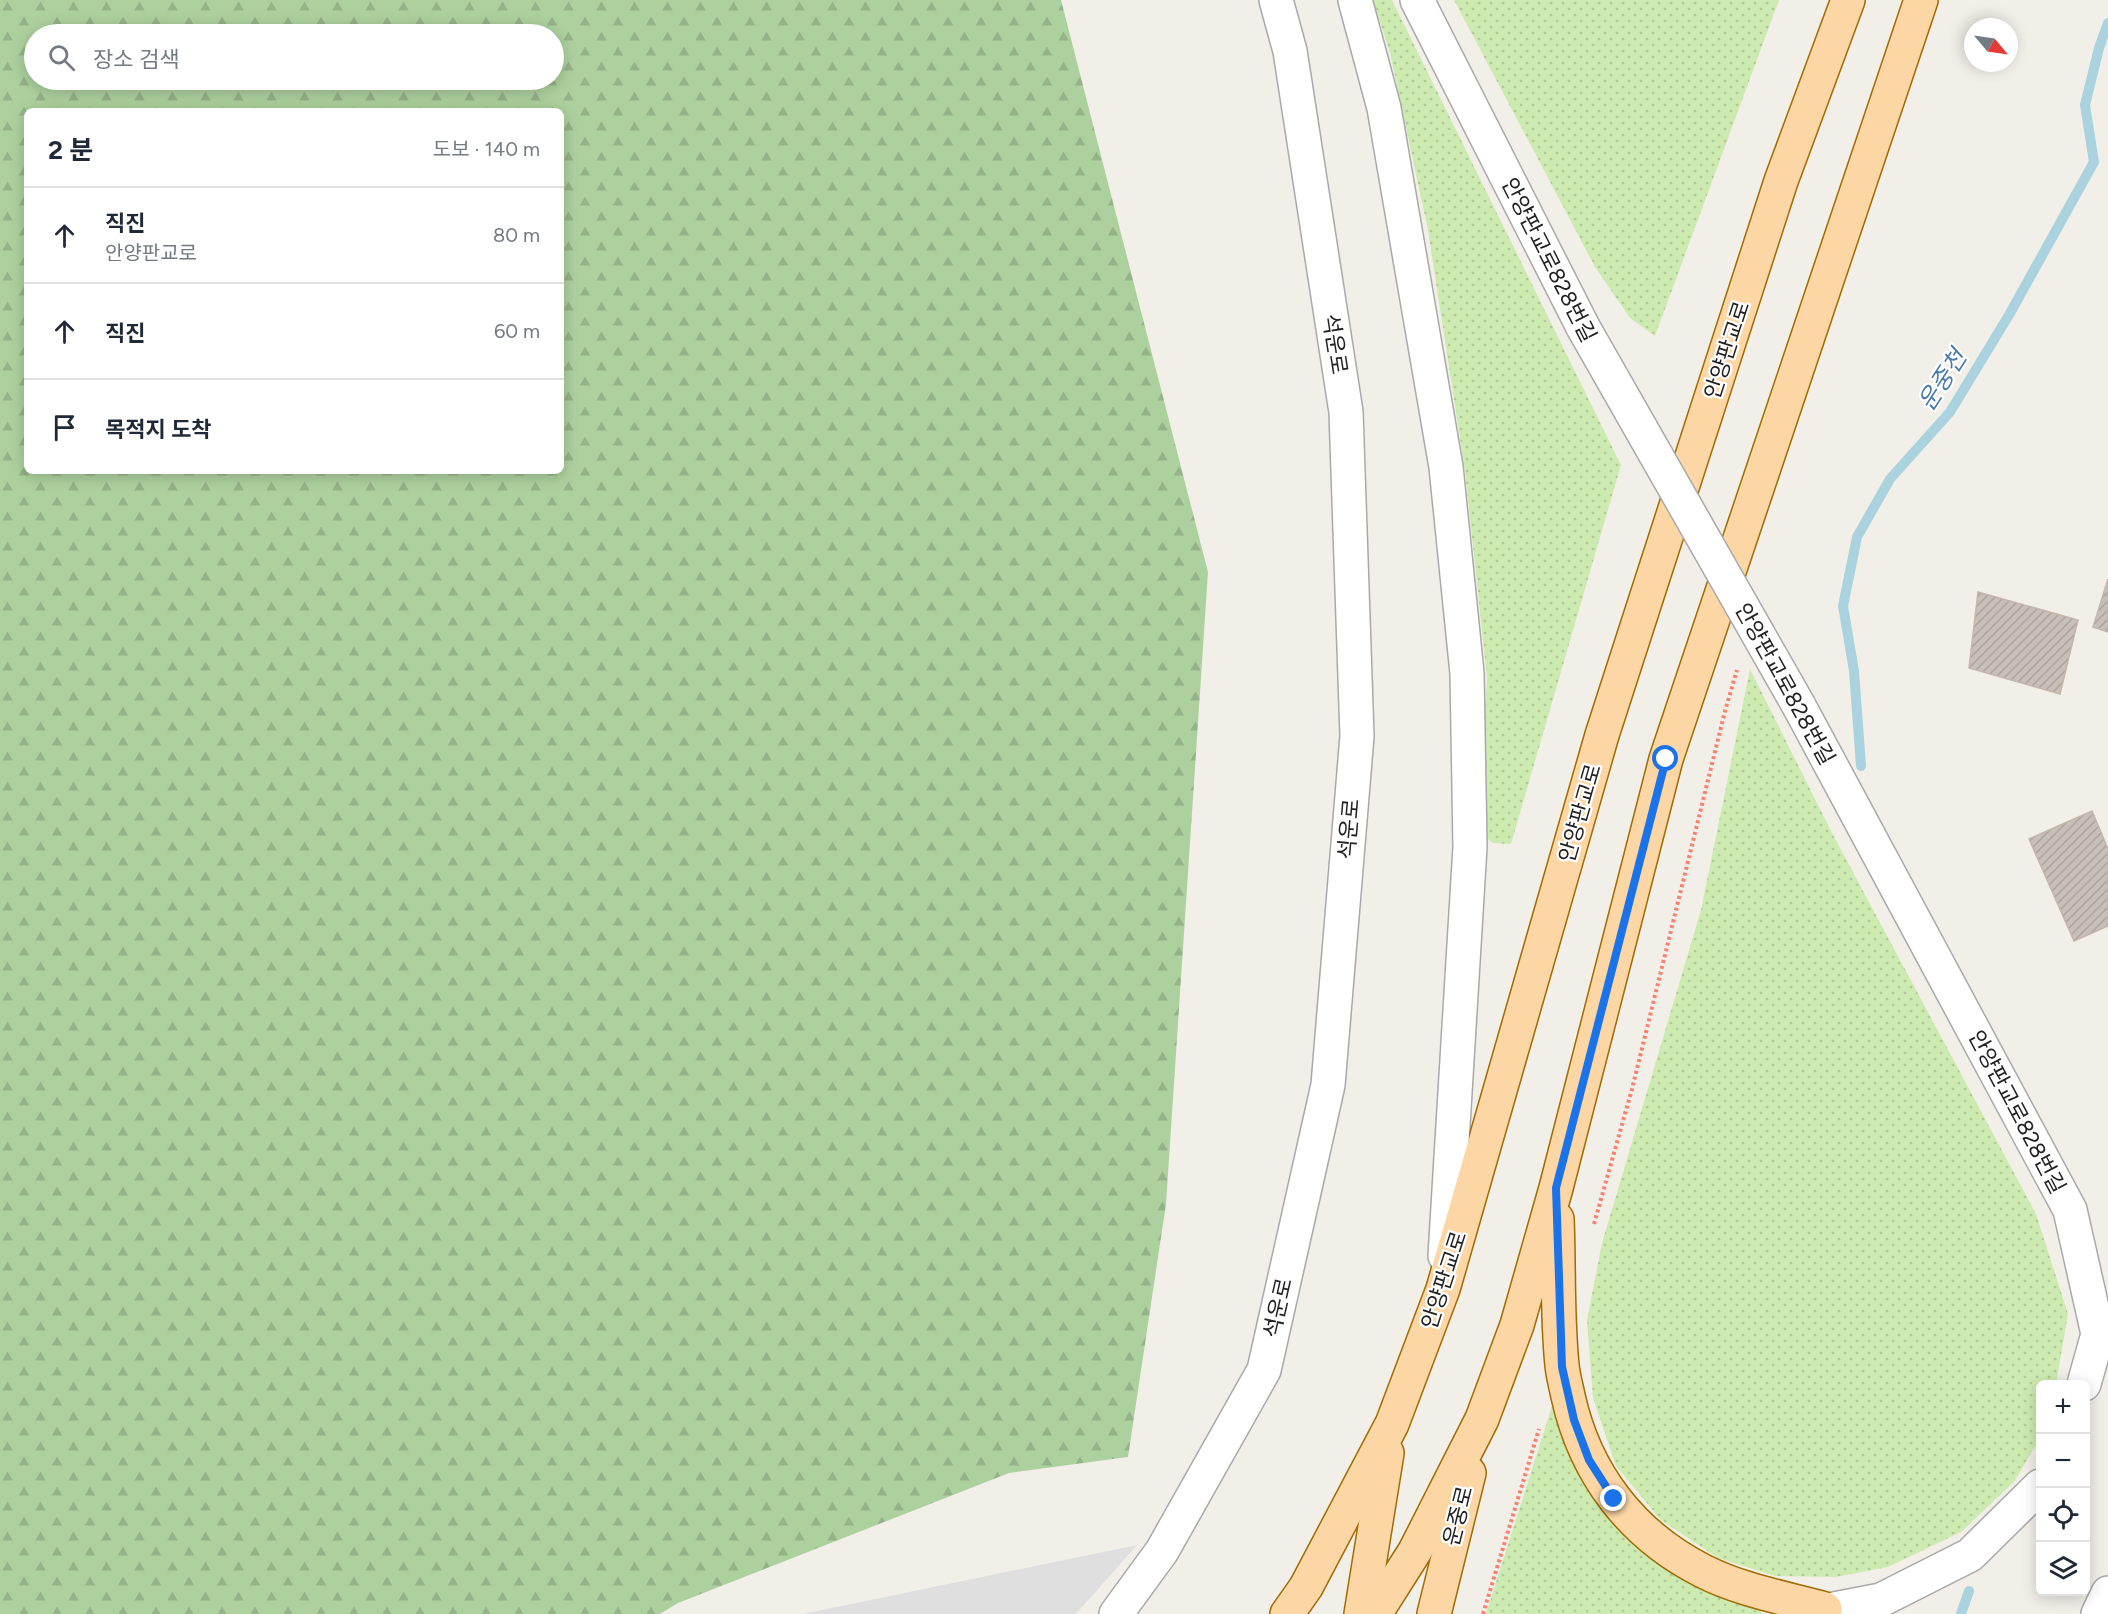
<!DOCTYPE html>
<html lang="ko">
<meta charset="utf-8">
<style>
:root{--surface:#fff;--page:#f2f2f3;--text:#1f2937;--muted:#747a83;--line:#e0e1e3}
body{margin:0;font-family:Figtree,"Noto Sans KR",sans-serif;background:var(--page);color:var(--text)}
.controls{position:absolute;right:18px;bottom:18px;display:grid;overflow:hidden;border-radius:9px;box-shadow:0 3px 15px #0003}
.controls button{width:54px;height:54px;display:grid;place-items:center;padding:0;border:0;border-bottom:2px solid var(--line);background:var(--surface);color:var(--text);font:30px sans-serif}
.compass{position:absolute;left:1964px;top:18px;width:54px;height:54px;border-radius:50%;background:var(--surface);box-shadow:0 3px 15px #0003;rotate:119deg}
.stop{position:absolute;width:18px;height:18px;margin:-14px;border:4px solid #1a73e8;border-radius:50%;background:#fff}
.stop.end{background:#1a73e8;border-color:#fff;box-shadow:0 2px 6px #0008}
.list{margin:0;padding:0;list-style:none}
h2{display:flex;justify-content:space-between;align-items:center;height:78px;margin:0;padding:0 24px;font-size:26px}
h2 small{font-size:20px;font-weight:400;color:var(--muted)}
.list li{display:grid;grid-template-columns:39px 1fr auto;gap:18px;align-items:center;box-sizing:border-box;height:96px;padding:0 24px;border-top:2px solid var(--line)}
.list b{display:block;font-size:22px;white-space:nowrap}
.list p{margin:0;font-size:20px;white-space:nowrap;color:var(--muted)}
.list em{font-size:20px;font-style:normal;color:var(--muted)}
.icon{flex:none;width:33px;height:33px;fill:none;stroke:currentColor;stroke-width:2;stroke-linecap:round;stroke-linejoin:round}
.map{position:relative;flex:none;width:2108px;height:1614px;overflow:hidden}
.search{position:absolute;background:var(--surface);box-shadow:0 3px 15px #0003;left:24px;top:24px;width:540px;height:66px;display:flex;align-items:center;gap:15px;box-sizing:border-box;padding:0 21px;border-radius:33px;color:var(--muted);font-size:22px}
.panel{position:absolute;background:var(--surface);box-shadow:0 3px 15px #0003;left:24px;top:108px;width:540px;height:366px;border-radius:9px}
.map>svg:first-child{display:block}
.residential{fill:#e0dfdf}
.grass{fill:url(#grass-dots)}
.forest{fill:url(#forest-firs);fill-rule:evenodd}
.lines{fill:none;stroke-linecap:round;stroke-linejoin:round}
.stream{stroke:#aad3df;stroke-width:10}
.building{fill:url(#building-hatch);stroke:#c4b6ab;stroke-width:1.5}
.minor-casing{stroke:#a9a9a9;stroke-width:36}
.major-casing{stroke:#a06b00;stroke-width:36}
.path{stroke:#fa8072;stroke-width:4;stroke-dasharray:3 3;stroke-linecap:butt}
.minor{stroke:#fff;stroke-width:33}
.major{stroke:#fcd6a4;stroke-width:33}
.minor-bridge-casing{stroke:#a9a9a9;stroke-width:36;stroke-linecap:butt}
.minor-bridge{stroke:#fff;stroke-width:33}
.route{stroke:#1a73e8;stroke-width:8}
.labels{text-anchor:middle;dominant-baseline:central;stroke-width:4.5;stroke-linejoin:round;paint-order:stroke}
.street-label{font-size:22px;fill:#222;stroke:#fff}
.water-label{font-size:24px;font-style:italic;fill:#4a7aab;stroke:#fff}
</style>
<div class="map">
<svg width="2108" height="1614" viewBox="0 0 2108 1614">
<defs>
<pattern id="grass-dots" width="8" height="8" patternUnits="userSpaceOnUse" patternTransform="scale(1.5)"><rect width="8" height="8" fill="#cdebb0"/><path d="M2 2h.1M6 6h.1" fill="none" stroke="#b0c997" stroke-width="1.8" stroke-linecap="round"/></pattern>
<pattern id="forest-firs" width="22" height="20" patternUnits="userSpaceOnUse" patternTransform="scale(1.5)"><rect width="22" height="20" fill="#add19e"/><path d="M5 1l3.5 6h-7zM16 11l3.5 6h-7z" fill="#95b388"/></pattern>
<pattern id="building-hatch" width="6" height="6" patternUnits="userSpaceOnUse" patternTransform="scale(1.5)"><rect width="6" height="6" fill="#c7bfb8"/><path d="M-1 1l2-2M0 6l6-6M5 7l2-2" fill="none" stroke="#aba49e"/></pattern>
</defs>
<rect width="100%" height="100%" fill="#f2efe9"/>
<path class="residential" d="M1137,1545L1076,1614H803Z"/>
<g class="grass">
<path d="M1373,0H1392L1621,465L1511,844L1493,843L1478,831L1487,678L1465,471L1428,230L1390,53Z"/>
<path d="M1454,0H1779L1655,336L1630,318L1595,267Z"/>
<path d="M1750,669L1832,833L2036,1214L2068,1314L2056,1384H2040V1438L2014,1482L1961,1532L1888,1567L1836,1577L1775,1576L1718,1558L1661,1520L1616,1466L1593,1398L1587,1320L1602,1243L1701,910Z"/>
<path d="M1552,1406L1579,1472L1763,1601L1761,1614H1486Z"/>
</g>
<path class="forest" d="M0,0H1061L1208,572L1166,1204L1128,1457L1009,1473L678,1603L660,1614H0ZM34,34H554V80H34ZM27,111H561V471H27Z"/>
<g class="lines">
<g class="stream">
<path d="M1861,766L1854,671L1843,606L1857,537L1890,479L1950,412L2009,315L2094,162L2085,105L2099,48L2108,23"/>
<path d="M1961,1614L1969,1591"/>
</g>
</g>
<g class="building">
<path d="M2108,579V632L2093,627Z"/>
<path d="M1978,592L2078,620L2060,694L1969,668Z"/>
<path d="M2092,811L2108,849V926L2074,941L2029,839Z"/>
</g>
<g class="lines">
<g class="minor-casing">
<g id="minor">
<path d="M1355,0L1384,108L1446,467L1467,673L1470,847L1445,1256"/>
<path d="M1417,0L1583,327"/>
<path d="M1799,706L2070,1210L2098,1334L2084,1384"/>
<path d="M1116,1614L1162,1551L1264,1370L1328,1085L1357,736L1346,412L1290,51L1276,0"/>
<path d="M1808,1614L1881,1600L1970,1555L2040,1486"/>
<path d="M2098,1614L2108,1593"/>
</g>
</g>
<g class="major-casing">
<g id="major">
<path d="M1557,1219C1559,1267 1557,1317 1562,1365C1563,1376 1566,1386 1568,1396C1585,1474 1632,1535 1703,1571C1740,1590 1785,1598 1825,1609"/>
<path d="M1287,1614L1306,1587L1392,1424L1443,1289L1602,735L1781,181L1848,0"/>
<path d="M1361,1614L1387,1453"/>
<path d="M1375,1614L1415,1551L1482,1419L1517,1325L1556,1188L1666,759L1921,0"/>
<path d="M1434,1614L1469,1473"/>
</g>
</g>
<g class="path">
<path d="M1594,1224L1632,1089L1725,711L1737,670"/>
<path d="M1483,1614L1539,1429"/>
</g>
<use href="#minor" class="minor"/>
<use href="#major" class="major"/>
<g class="minor-bridge-casing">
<path id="minor-bridge" d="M1583,327L1799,706"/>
</g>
<use href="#minor-bridge" class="minor-bridge"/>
</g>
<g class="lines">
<path class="route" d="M1614,1499L1589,1460L1574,1420L1562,1367L1556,1188L1666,759"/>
</g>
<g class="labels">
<g class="street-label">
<text transform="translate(1549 260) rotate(63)">안양판교로828번길</text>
<text transform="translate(1335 344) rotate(81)">석운로</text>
<text transform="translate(1727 350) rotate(-72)">안양판교로</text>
<text transform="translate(1785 684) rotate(61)">안양판교로828번길</text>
<text transform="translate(1580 813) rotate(-74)">안양판교로</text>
<text transform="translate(1349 829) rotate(-85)">석운로</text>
<text transform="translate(2017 1112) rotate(62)">안양판교로828번길</text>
<text transform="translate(1444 1280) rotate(-72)">안양판교로</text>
<text transform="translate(1278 1308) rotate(-77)">석운로</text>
<text transform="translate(1458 1516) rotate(-76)">운중로</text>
</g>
<g class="water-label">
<text transform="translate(1942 380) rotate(-57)">운중천</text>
</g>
</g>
</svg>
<div class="controls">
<button>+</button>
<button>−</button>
<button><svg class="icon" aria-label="locate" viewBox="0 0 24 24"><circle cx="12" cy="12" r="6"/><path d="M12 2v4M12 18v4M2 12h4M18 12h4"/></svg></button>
<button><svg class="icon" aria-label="layers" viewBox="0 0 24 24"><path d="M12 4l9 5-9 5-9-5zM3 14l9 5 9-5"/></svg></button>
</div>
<svg class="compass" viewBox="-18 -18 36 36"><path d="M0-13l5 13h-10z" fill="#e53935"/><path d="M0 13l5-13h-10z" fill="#747a83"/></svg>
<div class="stop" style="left:1666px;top:759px"></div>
<div class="stop end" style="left:1614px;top:1499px"></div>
<div class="search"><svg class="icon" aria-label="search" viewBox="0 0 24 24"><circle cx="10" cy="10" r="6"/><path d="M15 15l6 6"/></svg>장소 검색</div>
<section class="panel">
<h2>2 분<small>도보 · 140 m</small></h2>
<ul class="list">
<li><svg class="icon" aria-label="ahead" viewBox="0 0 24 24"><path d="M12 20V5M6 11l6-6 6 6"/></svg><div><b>직진</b><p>안양판교로</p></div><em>80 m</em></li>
<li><svg class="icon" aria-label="ahead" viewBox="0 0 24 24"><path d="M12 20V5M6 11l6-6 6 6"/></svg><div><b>직진</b></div><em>60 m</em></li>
<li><svg class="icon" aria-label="arrive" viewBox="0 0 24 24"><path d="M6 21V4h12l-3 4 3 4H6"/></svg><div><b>목적지 도착</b></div></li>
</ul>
</section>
</div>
